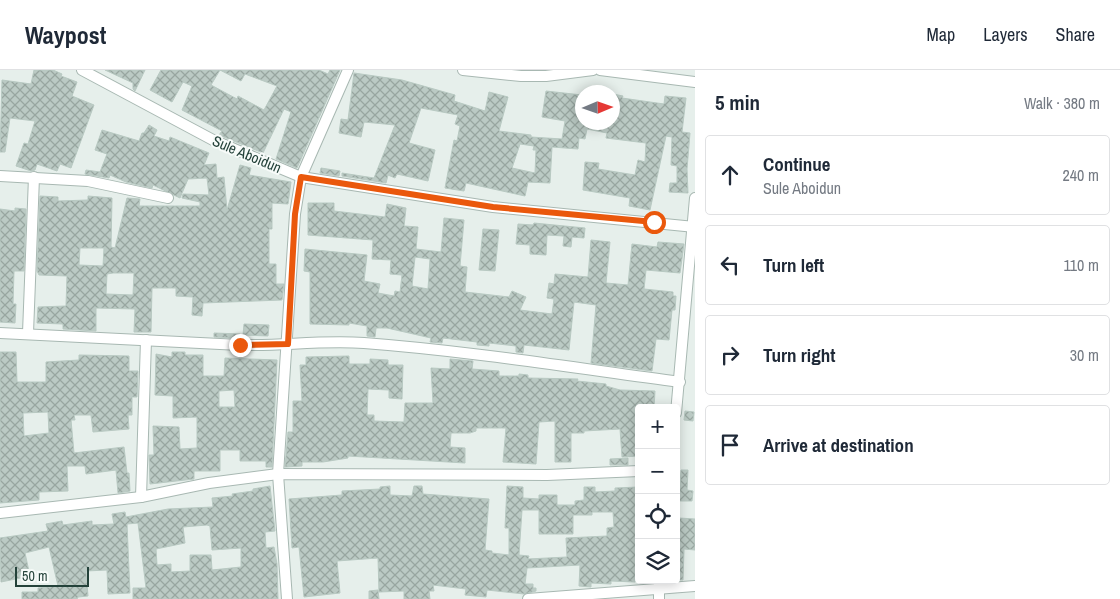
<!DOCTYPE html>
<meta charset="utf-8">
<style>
:root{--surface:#fff;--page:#f2f2f3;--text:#1f2937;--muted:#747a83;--line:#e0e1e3}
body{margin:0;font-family:"Archivo Narrow",sans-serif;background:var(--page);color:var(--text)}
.controls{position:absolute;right:15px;bottom:15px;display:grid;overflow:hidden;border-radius:5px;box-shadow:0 2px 12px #0003}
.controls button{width:45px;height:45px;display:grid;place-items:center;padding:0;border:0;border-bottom:1px solid var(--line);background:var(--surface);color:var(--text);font:25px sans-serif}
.compass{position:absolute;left:575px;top:15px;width:45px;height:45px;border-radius:50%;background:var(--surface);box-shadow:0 2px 12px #0003;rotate:88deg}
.scale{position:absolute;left:15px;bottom:12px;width:74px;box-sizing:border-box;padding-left:5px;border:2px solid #24423a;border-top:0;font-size:14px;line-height:18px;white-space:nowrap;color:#24423a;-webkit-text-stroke:4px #f7fbf9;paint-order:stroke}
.stop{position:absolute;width:15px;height:15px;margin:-11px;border:4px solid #ea580c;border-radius:50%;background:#fff}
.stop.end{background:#ea580c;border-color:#fff;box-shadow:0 1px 5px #0008}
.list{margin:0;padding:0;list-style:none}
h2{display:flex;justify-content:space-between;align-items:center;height:65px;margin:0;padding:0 20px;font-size:21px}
h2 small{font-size:16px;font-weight:400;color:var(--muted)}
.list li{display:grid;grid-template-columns:32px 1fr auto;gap:15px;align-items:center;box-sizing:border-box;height:80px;margin:0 10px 10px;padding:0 10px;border:1px solid var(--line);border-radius:5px}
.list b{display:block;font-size:19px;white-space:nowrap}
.list p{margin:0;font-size:16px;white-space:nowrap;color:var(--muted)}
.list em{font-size:16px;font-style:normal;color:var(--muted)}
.icon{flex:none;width:28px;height:28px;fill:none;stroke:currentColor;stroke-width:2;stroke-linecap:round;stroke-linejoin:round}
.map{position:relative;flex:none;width:695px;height:529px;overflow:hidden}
header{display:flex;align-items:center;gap:30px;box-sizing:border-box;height:70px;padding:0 25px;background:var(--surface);border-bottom:1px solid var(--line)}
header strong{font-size:24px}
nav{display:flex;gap:28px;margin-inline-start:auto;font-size:18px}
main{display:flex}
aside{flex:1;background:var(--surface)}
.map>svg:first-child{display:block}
.building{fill:url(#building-cross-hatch);stroke:#b8c9c2;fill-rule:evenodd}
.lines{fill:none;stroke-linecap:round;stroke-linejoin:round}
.street-casing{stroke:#a8b8b2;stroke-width:12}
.street{stroke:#fff;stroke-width:10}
.route{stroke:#ea580c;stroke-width:6}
.labels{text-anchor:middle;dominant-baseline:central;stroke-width:4;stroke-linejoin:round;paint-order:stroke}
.street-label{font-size:15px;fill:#24423a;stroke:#f7fbf9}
</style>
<header>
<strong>Waypost</strong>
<nav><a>Map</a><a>Layers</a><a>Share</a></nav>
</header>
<main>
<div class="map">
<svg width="695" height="529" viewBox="0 0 695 529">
<defs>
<pattern id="building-cross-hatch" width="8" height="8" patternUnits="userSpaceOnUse" patternTransform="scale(1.25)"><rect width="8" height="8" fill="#bbcac4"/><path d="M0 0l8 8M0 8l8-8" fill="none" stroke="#98a6a0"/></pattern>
</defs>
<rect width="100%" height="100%" fill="#e6efeb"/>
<g class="building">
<path d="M34,0H53L62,4L61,6L77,12L72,26L94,35L71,98L60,94L57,101L37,94L35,100L31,101L16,96L24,73L28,74L35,51L10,48L5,82H0L2,10L31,14Z"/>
<path d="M105,0H145L135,21L133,19V13Z"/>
<path d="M161,0H220L211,15L237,29L238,26L264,40L277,16L245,4L241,11L220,0H319L328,4L330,0H340L297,98L276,89L291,42L284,39L263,83L219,65L222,61L182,40L192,16L183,12L172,32L150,20Z"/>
<path d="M354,3L402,10L455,25L454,31L485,41L489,22L508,27L499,61L531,65V67L562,69L565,51L542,47L546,21L582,25V52H612L613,24L623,26L622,28L664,34L665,26L686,28L682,62L690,63L687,99L688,123L669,122L670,113H677V96L671,95L672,67L666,66L650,140L629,136L630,128L583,120L585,92L599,93L598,99L635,105L638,90L645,92L646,73L606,68L607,63L587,59L585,69L579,68L578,79L552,77L550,113L528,112L525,126L466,113L464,121L445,118L454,70L457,71L460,56L455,54L458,45L421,38L409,73L435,80L428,111L397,104L395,108L388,105L386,113L342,106V103L374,108L395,55L364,52L361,67L339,63L341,49L348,50ZM520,74L534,76L533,80H536L535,103L512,98Z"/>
<path d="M149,55L157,60L154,66L169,71L170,67L209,83L204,95L216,94L217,108L224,107L227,140L240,95L251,98L249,105L291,112L288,134L272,133V159H269V194H276V214H284L282,230L203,233L202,246L192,245L193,227L176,226V218H152L151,262H134L135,239L96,238V261L63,259V254L37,253L38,237L66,236L67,206L39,205L37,201L40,126L58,127V131L88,130V126L112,128L111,177L115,178L127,128L140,129L139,136H200V132L182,128L183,124L209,125L207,108L188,109L180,128L153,115L152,118L126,112L110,105L109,108L85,104L86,100L100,102L107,84L95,80L102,60L139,71L142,63H144ZM80,178H104L103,196L79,195ZM113,203H134L133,225L106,224L107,204Z"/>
<path d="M321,98L340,101L339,106L320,103Z"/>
<path d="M308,133H334V141L385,147L387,134L406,138L404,156L418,157L416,179L441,182L444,148L464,150L460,196L467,197L465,222L509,227L512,221L526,227L520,240L552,244L554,229L547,228L549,213L554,214L555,204L588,207L591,170L610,172L606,213L628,215L632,174L657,177L658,172L684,174L680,203L646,200L644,219L673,222V226H676L675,240H672L669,270L656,269L652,301L591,293L596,235L574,232L569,280L524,275L523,283L516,282V276L489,273V276L477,275V272L443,268L442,273L430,272L431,268L387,258H376L375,267L367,266V256L349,253V255L310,254V202L304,201L305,179L367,185L364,211L380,214L378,223L394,226L395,221L400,222L402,205L390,204L391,190L372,189L373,170L308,165ZM415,187L430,189L428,219L412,216Z"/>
<path d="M15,138L26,139L24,201H14L13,234H16L15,253L0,252V139L15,141Z"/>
<path d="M534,153L585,158L584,168L572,167L571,177L563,176L564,166L547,165L546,185L530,184V175L516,174L518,154L533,155Z"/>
<path d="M483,159L499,160L495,201L479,200Z"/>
<path d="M244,254L269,255L268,266L243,265Z"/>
<path d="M214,263L240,264V268L214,267Z"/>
<path d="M0,282H16L17,312H46V292L79,290V285L129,286V301H138L137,327H132V345H128L129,359L93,362L91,345H74L75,350H71L74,383L124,377L127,403H129L130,421L118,423L116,400L86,404L85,396H67L68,421L39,422V430L0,433ZM48,342L49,363L24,366L23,343Z"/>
<path d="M172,282H185V285H203V306H224L225,288L277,290L272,397H266V391H240V380H220V401H194V409L150,414L149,385H154L153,356L179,357L180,379L197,378V347L173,348V326L155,325L156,284L172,287ZM234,320L235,337H219V321Z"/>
<path d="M349,286V294H370V289L388,290V295H403L402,329L389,328V320L368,319L367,345H374V351L404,352L405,333H433L431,298L450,299V289L473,291L472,299L499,301V306H519V304L528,305V308L578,309L577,311L606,314V316L620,320L655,321L654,338H639V386L622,387L620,359L584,361V363H571V392H555V351L539,352L536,394L503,392L506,358H476V361L470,363H451L450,377L465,378V393L348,386V388L323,392H302V396L285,397L288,362H293V331H302L300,295H306V287Z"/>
<path d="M685,341L694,342L693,351L684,350Z"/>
<path d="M628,388V395H610V389Z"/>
<path d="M681,400H688L687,420L693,421L692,431H679Z"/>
<path d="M270,416L275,461L265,462L266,478L274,477L277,494L278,529H133V518H146L138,453L127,454L130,523L108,524L107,500L86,501L88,526L78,527L77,529H22V522H38V518L58,516L49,477L25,483L30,506L1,512L0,468L48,461L46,454L62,451L63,455L92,451V455L114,454L112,444L125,442L126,447L168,439L213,437L212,428L233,426L232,424L253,421V419ZM207,455L210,456L212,480L241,478V497L212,500L211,485H190V501L171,502V494L157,495L156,479L185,473L183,457Z"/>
<path d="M390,416V425L412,426L414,416H422L423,424L489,429L485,480L492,481V483L509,485V458H505L507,416L523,417V428L539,429V425H557V435H575V431L584,430V417H595V422L615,421V418L639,417V488H636L635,512L611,511V514L591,513V517L579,516L580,495L527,498L525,514H533V518H536V521L524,524L487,520L486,527L465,525L466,519L433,515L434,521H429L430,529H404V521L379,522L378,488L337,491L340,523L304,527L299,477L292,478L289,429L342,425V421L380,419V417ZM522,440H539V464H573V445H592V442H613L614,457L607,458V466L566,468L567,487L528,489L529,486L519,485Z"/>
<path d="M679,448L695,449V480L684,479L683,510H676Z"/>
<path d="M378,520L379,529H369V521Z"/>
</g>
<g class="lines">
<g class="street-casing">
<g id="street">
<path d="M82,0L213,70L301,107L493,137L695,157"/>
<path d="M463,0L521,6H546L593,0"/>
<path d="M600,0L695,12"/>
<path d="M0,106L88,111L168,128"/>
<path d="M0,263L240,275C281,276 322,270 364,273C470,281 575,298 680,312"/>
<path d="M28,263L34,107"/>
<path d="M676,343L695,128"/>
<path d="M141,427L146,270"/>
<path d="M0,443L141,427L209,413L278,404L547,405L639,401"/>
<path d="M659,510V529"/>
<path d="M287,529L278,404L295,144L301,107L348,0"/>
<path d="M528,529L695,516"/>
</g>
</g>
<use href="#street" class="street"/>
</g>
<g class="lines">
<path class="route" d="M240,275L288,274L295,144L301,107L493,137L654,152"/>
</g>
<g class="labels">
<g class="street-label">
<text transform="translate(247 84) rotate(23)">Sule Aboidun</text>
</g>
</g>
</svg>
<div class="controls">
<button>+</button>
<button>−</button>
<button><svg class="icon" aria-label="locate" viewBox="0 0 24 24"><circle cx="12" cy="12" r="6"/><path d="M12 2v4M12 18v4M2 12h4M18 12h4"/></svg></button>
<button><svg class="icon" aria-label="layers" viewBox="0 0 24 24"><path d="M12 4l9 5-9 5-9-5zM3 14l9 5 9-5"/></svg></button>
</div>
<svg class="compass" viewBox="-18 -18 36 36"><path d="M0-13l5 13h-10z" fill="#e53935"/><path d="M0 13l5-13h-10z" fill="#747a83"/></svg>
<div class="scale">50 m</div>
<div class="stop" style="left:654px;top:152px"></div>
<div class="stop end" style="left:240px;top:275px"></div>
</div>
<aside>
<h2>5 min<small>Walk · 380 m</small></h2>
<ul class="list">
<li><svg class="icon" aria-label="ahead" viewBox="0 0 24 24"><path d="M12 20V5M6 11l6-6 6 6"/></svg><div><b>Continue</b><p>Sule Aboidun</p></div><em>240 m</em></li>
<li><svg class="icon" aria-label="left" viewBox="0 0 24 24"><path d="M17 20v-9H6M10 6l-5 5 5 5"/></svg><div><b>Turn left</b></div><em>110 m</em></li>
<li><svg class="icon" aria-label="right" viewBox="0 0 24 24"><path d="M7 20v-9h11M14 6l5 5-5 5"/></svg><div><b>Turn right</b></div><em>30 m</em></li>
<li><svg class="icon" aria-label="arrive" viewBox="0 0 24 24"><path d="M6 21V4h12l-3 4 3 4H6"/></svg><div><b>Arrive at destination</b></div></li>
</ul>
</aside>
</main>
